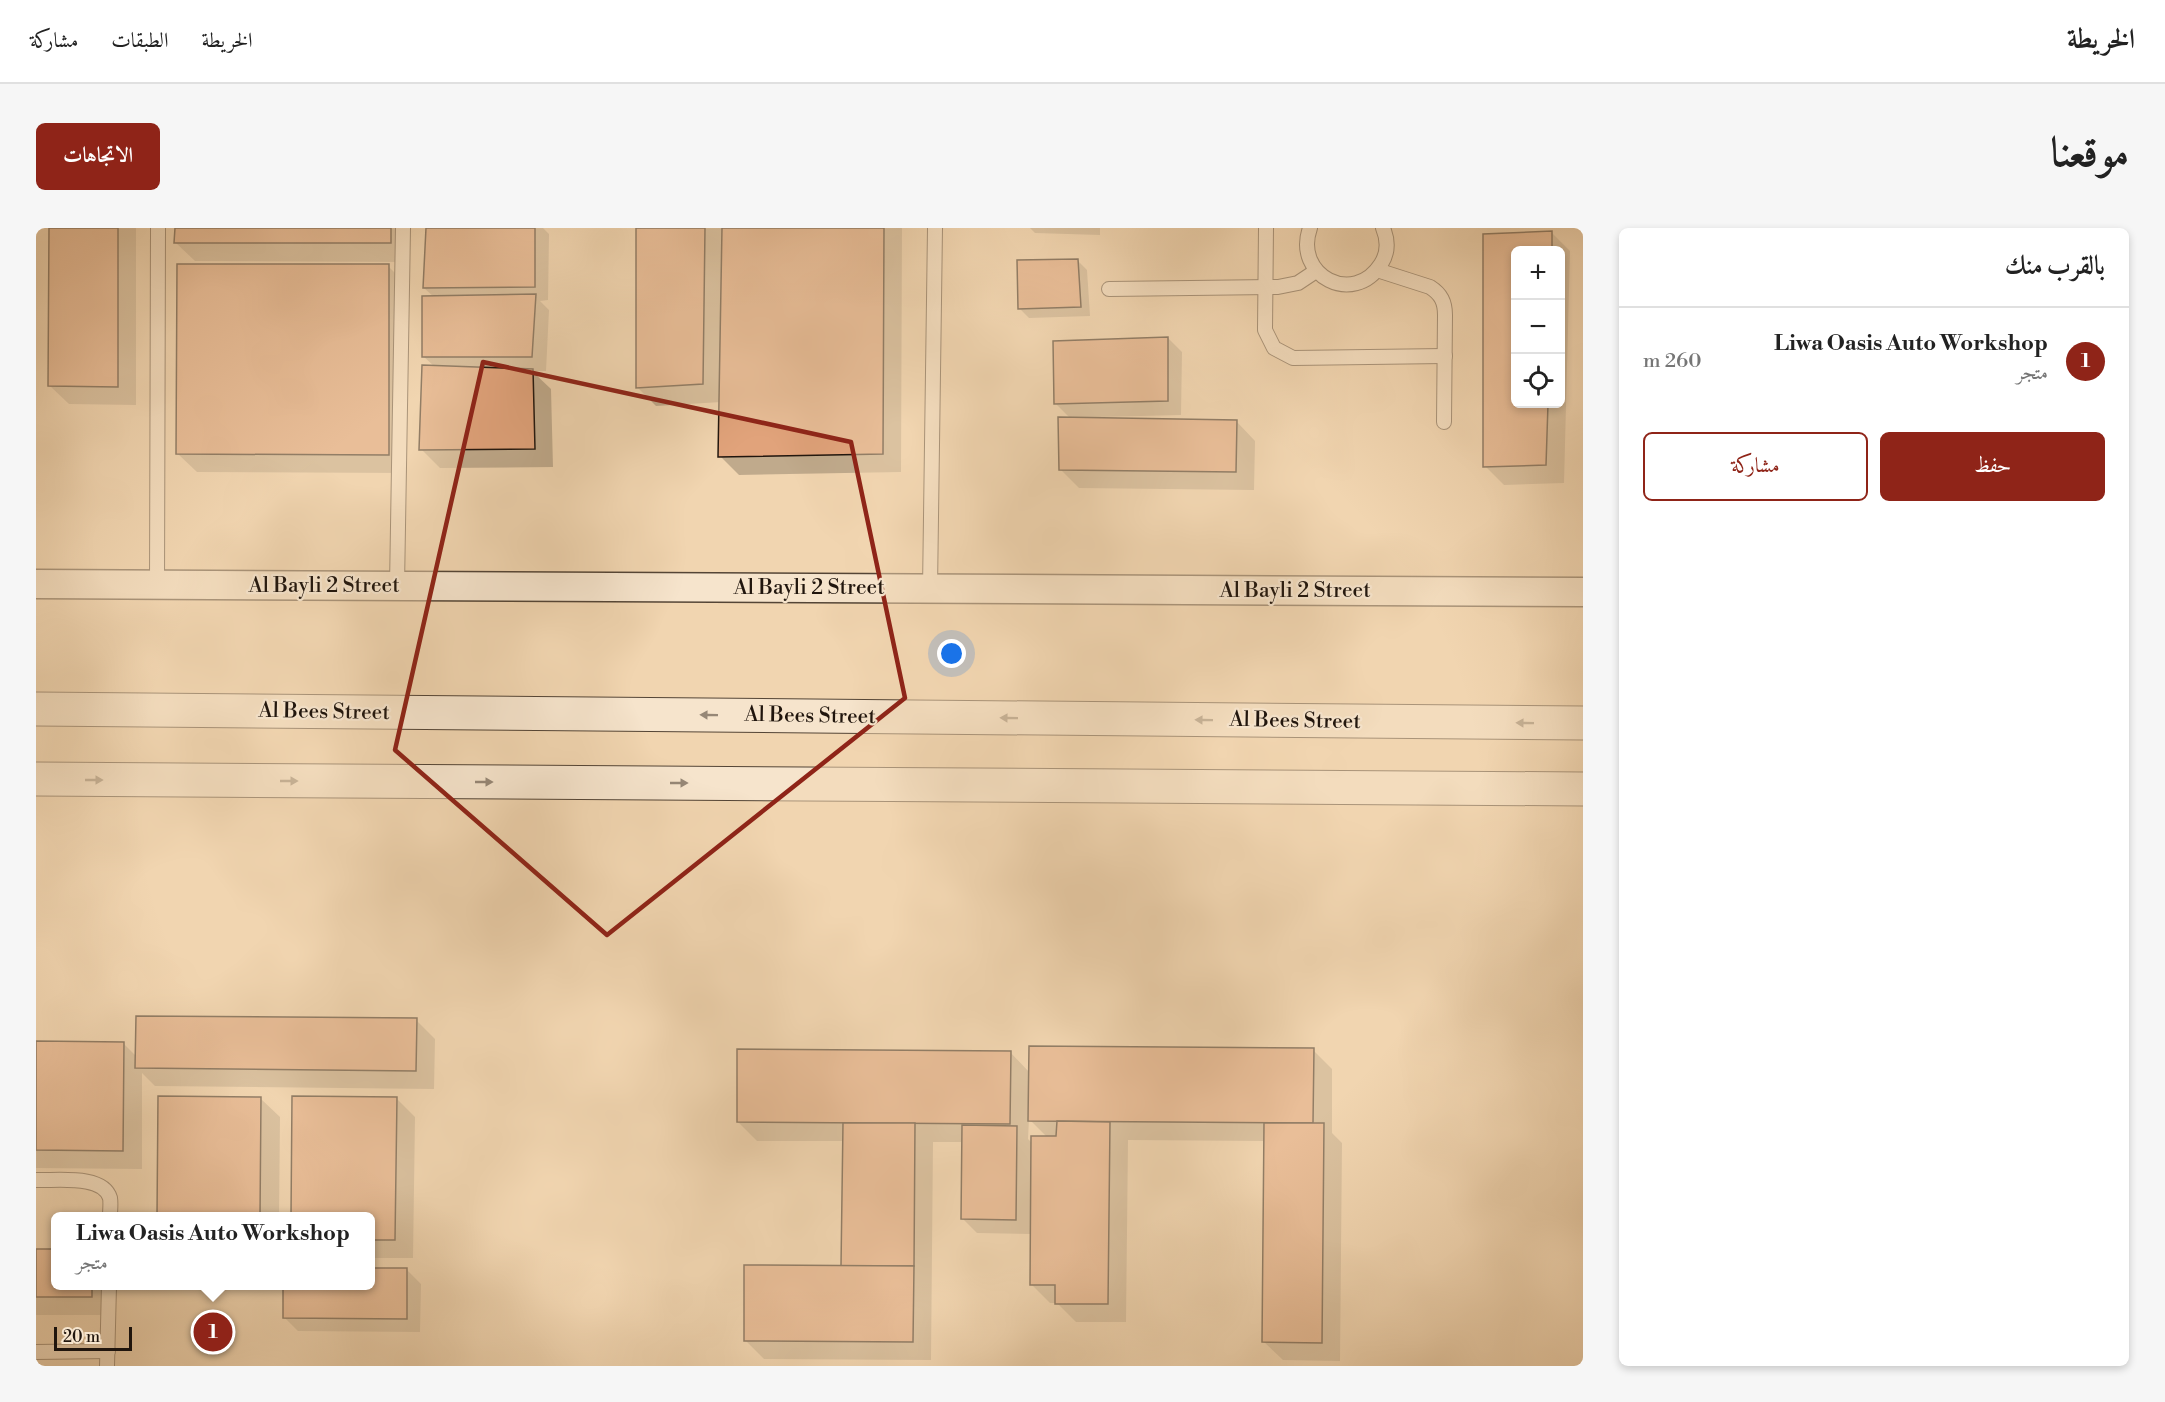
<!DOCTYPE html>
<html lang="ar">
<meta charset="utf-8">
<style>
:root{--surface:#fff;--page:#f6f6f6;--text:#222;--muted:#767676;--line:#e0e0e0;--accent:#8f2418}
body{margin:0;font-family:"Libre Bodoni",Amiri,serif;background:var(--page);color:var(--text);direction:rtl}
.controls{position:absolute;right:18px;top:18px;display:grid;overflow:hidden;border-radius:9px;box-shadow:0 3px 9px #0003}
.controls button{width:54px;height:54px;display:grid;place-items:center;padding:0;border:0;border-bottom:2px solid var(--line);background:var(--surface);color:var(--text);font:30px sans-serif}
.scale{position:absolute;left:18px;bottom:15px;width:78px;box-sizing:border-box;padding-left:6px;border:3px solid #20150d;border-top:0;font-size:16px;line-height:21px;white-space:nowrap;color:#20150d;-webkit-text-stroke:4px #f6e4cc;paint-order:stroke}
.you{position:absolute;left:916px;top:426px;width:21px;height:21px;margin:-15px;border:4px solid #fff;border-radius:50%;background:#1a73e8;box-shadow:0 0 0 9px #1a73e833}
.badge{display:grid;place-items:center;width:39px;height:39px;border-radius:50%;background:var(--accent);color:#fff;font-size:20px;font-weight:700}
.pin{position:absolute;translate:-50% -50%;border:3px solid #fff;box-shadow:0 2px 6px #0006}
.popup{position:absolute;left:15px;top:984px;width:324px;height:78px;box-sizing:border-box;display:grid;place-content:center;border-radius:9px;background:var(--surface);filter:drop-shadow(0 2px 4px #0005);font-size:20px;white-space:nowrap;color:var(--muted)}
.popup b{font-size:22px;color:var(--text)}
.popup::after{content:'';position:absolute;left:50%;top:100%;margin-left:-12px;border:12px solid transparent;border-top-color:var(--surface)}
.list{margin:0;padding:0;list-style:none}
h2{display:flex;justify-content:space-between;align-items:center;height:78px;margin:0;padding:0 24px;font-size:26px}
h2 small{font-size:20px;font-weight:400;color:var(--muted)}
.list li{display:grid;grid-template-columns:39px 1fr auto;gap:18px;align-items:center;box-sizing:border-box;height:108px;padding:0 24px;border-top:2px solid var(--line)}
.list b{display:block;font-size:22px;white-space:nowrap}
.list p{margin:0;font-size:20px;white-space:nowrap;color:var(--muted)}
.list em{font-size:20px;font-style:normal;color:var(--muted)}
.actions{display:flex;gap:12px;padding:18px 24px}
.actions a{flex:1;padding:14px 0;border:2px solid var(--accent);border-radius:9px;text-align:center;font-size:21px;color:var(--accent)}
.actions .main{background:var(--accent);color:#fff}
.icon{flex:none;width:33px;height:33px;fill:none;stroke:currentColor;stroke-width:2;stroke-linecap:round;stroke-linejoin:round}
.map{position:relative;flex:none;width:1547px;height:1138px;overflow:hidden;direction:ltr;border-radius:9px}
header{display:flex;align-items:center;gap:36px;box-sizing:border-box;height:84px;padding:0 30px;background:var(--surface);border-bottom:2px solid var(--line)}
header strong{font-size:28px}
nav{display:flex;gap:33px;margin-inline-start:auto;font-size:21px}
.intro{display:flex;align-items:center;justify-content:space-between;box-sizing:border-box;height:144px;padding:0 36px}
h1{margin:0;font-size:42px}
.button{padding:15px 27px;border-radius:9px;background:var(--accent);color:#fff;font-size:21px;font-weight:700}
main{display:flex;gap:36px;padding:0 36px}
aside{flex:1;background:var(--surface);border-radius:9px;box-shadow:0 3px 9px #0003}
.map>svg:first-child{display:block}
.shadow{fill:#0003;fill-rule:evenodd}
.building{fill:#e1a37b;stroke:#20150d;stroke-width:1.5}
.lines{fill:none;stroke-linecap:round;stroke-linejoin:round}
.service-casing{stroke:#544536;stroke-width:16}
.minor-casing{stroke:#544536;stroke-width:31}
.tertiary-casing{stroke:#544536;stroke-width:35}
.service{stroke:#f6e4cc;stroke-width:14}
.minor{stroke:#f6e4cc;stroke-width:28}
.tertiary{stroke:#f6e4cc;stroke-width:33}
.oneway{fill:#968776}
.marked{fill:none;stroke:#8f2418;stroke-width:4.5;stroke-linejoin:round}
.labels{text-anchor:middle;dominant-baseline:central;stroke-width:4.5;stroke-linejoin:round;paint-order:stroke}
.street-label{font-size:21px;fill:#20150d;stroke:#f6e4cc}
</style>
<header>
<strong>الخريطة</strong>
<nav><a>الخريطة</a><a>الطبقات</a><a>مشاركة</a></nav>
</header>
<div class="intro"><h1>موقعنا</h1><a class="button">الاتجاهات</a></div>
<main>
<aside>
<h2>بالقرب منك<small></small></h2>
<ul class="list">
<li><span class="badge">1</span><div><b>Liwa Oasis Auto Workshop</b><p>متجر</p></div><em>260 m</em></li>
</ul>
<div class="actions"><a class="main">حفظ</a><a>مشاركة</a></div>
</aside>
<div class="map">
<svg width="1547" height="1138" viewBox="0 0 1547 1138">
<rect width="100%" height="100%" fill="#f1d5b0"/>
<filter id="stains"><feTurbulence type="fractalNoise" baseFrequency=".00333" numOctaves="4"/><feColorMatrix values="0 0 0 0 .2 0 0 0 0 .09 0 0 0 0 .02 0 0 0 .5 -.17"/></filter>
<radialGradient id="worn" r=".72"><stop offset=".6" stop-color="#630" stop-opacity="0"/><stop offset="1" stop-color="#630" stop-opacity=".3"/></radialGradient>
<g class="shadow">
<path d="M14,0H100V177L33,176L14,158Z"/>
<path d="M140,0H373V34L159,33L140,15Z"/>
<path d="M392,0H507L513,6L512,72L504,73L513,82L510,143H496L515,161L517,239L404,240L385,221L399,139L387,128L398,69L388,60Z"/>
<path d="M602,0H866L865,244L703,247L684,228L685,174L620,178L601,159Z"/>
<path d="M994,0H1064V7L999,5Z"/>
<path d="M1516,5L1534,23L1528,255L1468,257L1449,238V7ZM1480,22H1524V176H1480Z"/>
<path d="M1041,32L1051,42L1054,88L993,90L983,80Z"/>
<path d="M352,38L371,57V245L161,244L142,226Z"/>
<path d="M1132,110L1146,124L1145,187L1063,189V192L1201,194L1219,213L1218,262L1043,260L1024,241L1035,191L1019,175Z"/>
<path d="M380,792L399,811L398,861L119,858L106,845V941L0,940V815L88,816L101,829Z"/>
<path d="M1277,822L1296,841V905L1306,915L1304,1133L1247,1132L1228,1114L1229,913L1092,912L1090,1094H1040L1021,1075H1014L996,1057V1006L941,1005L927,991V914H897L895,1132L728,1131L709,1112L807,1040L808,913H721L702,894L974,824L994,845ZM993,891L1011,909L996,915L992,911Z"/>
<path d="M257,869L360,870L379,889L377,1030H334V988H256Z"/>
<path d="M124,870L225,871L244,889L243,988H123Z"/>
<path d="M0,1022L20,1058H75L74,1087H0Z"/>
<path d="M371,1042L385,1056L384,1104L262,1103L248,1089V1058H334Z"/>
</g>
<g class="building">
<path d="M13,0H82V159L12,158Z"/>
<path d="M139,0H355V15H138Z"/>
<path d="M390,0H499V59L387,60Z"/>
<path d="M600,0H669L667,156L600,160Z"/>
<path d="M686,0H848L847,226L682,229Z"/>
<path d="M1516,3V22H1480V176H1512L1510,237L1447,239V6Z"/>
<path d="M1042,31L1045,79L982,81L981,32Z"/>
<path d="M141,36H353V227L140,226Z"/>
<path d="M500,66L496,129H386V68Z"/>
<path d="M1132,109V173L1018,176L1017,113Z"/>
<path d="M386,137L497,141L499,221L383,222Z"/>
<path d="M1022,189L1201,192L1200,244L1023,242Z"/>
<path d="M100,788L381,790L380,843L99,840Z"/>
<path d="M0,813L88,814L87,923L0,922Z"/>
<path d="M993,818L1278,820L1277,895L992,893Z"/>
<path d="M701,821L975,823L974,896L701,894Z"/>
<path d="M122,868L225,869L224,988H121Z"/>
<path d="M256,868L361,869L359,1012H334V988H255Z"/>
<path d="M1021,893L1074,894L1072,1076H1019V1057H994L995,908H1020Z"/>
<path d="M807,895H879L878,1038H805Z"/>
<path d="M1228,895H1288L1286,1115L1226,1114Z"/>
<path d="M926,897L981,898L980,992L925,991Z"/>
<path d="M0,1021H20V1058H56V1069H0Z"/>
<path d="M708,1037L878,1038L877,1114L708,1113Z"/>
<path d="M334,1040H371V1091L247,1090V1058H334Z"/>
</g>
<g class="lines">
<g class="service-casing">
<g id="service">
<path d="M1230,0L1229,102L1238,120L1257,130L1409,128"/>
<path d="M1274,0C1257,48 1318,79 1345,36C1352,25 1352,12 1347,0"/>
<path d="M1341,42L1394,59C1405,66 1409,74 1409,87L1408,194"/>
<path d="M1073,61L1242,59L1262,55L1280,43"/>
<path d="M121,357L122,0"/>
<path d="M361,358L367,0"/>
<path d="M894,361L899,0"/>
<path d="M0,952C20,953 67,946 74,970C75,975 74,982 74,988"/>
<path d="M0,1124L72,1123"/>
<path d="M71,1138L73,1058"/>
</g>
</g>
<g class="minor-casing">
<path id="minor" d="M0,356L1547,364"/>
</g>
<g class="tertiary-casing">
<g id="tertiary">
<path d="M0,481L1547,495"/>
<path d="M0,551L1547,561"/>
</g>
</g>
<use href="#service" class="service"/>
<use href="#minor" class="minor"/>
<use href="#tertiary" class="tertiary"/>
</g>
<defs><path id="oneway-solid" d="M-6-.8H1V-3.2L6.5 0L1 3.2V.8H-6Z" transform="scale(1.5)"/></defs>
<g class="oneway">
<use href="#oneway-solid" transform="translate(673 487) rotate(-179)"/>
<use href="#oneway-solid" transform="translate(973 490) rotate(-179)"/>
<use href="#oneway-solid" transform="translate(1168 492) rotate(-179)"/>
<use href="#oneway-solid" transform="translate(1489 495) rotate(-179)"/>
<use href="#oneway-solid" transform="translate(58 552)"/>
<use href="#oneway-solid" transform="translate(253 553)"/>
<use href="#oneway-solid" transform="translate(448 554)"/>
<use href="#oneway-solid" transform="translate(643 555)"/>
</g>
<path d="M0 0H1547V1138H0ZM447,134L815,214L869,470L571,707L359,522Z" fill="#f1d5b0" fill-opacity=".55" fill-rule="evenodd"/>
<path class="marked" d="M447,134L815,214L869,470L571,707L359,522Z"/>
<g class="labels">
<g class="street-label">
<text x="288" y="358">Al Bayli 2 Street</text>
<text x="773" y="360">Al Bayli 2 Street</text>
<text x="1259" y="363">Al Bayli 2 Street</text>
<text transform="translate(288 484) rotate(1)">Al Bees Street</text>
<text transform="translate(774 488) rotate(1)">Al Bees Street</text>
<text transform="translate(1259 493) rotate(1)">Al Bees Street</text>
</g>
</g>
<rect width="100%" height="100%" filter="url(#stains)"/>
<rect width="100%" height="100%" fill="url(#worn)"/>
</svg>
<div class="controls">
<button>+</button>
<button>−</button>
<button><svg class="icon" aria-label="locate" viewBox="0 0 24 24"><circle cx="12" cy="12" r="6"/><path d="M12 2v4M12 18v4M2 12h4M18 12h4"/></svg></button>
</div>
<div class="scale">20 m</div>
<div class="you"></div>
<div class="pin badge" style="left:177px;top:1104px">1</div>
<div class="popup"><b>Liwa Oasis Auto Workshop</b>متجر</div>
</div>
</main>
